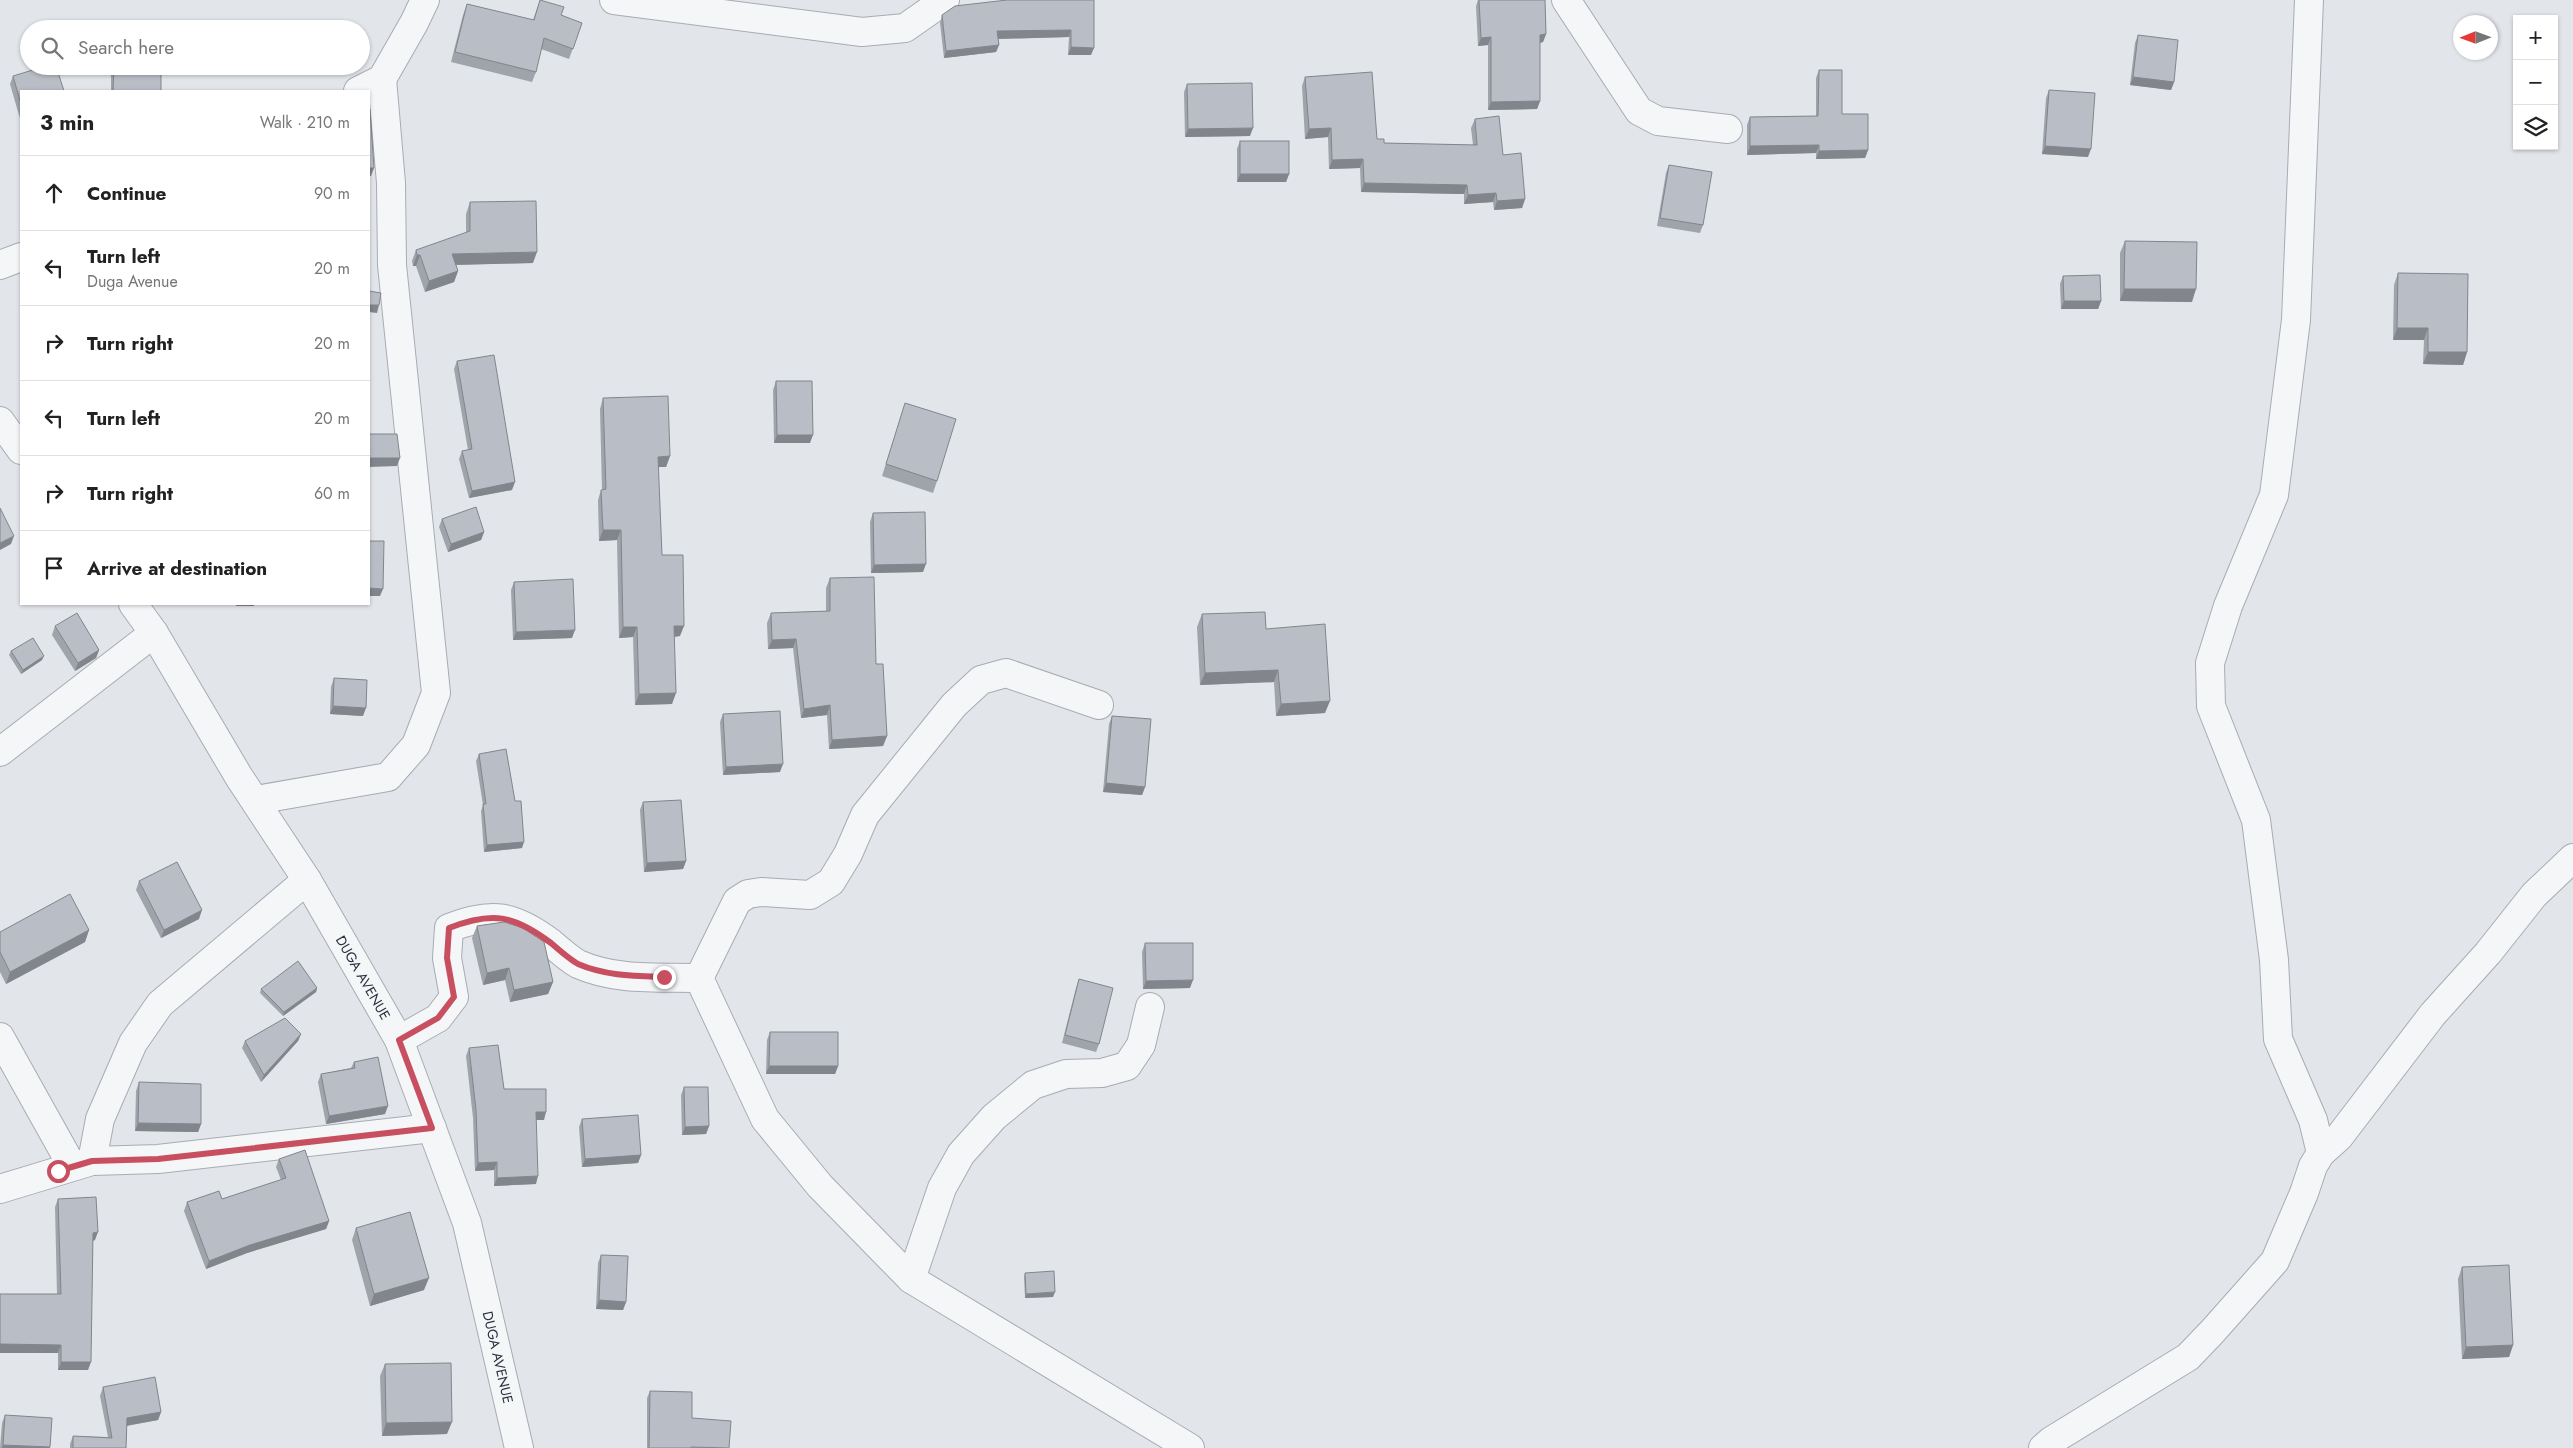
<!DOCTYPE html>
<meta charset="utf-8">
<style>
:root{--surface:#fff;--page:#f2f2f2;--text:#222;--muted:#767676;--line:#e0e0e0}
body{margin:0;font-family:Jost,sans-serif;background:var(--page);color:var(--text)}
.controls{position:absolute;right:15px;top:15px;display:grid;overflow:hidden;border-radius:0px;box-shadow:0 1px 4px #0004}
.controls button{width:45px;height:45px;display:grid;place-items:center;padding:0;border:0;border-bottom:1px solid var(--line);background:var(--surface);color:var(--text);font:25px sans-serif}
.compass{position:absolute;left:2453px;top:15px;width:45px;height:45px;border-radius:50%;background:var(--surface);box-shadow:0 1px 4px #0004;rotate:269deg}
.stop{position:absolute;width:15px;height:15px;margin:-11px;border:4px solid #c74f5f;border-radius:50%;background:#fff}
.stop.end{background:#c74f5f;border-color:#fff;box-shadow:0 1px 5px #0008}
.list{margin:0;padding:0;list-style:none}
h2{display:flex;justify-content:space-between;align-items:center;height:65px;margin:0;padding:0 20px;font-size:21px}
h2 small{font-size:16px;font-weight:400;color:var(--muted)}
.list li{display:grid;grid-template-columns:32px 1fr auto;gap:15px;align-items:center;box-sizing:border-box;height:75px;padding:0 20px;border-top:1px solid var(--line)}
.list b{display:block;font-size:19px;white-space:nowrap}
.list p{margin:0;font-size:16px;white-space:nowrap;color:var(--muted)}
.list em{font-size:16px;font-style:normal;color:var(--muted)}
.icon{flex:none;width:28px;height:28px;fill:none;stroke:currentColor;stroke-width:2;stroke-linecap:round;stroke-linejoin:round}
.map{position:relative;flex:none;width:2573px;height:1448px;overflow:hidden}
.search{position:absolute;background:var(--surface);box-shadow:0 1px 4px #0004;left:20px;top:20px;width:350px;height:55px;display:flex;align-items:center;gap:12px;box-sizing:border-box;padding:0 18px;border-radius:28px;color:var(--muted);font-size:19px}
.panel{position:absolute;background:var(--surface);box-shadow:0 1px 4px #0004;left:20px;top:90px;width:350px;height:515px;border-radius:0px}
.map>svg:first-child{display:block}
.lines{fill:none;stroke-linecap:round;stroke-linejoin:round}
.minor-casing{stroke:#a7acb4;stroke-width:30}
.minor{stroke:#f5f6f8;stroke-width:28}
.wall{fill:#9fa3aa}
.shaded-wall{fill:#82858b}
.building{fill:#b9bec6;stroke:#82858b}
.route{stroke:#c74f5f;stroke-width:6}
.labels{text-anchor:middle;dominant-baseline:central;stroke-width:4;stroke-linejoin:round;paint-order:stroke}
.street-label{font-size:14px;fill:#2b3241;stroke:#f2f4f7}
</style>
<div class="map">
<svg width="2573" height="1448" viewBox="0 0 2573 1448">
<rect width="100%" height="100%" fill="#e2e5ea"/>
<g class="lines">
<g class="minor-casing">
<g id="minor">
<path d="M614,0L862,32L905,28L945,0"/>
<path d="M1566,0L1639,111L1658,121L1728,129"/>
<path d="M2309,0L2296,320L2274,495L2228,606L2210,663L2211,706L2256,820L2274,960L2278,1039L2313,1120L2321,1153"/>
<path d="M358,91L382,79L414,23L425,0"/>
<path d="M0,265L21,257"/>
<path d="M0,421L21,450"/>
<path id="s1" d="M133,604L154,633L239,777L307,880L399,1040L467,1223L519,1448"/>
<path d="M0,752L154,633"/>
<path d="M256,800L388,777L416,745L436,693L392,265L391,183L382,79"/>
<path d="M699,978L765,1119L820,1186L911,1279L1190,1448"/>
<path d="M0,1037L72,1166"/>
<path d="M399,1040L438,1018L454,997L447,958L449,928C492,911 514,915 551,943C559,950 569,959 578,964C616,981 658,977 699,978L737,901L748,894L761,892L810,895L831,882L848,854L865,815L954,705L981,680L1006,673L1099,705"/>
<path d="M92,1161L100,1119L133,1043L160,1004L307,880"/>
<path d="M0,1189L92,1161L158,1159L432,1128"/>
<path d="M911,1279L942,1188L961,1154L994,1117L1033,1085L1066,1074L1102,1073L1127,1066L1141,1045L1150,1007"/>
<path d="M2043,1448L2051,1441L2188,1357L2212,1332L2275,1261L2304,1193L2313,1166L2321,1153L2339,1137L2433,1014L2488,953L2534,895L2573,858"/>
</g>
</g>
<use href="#minor" class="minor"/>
</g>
<g class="wall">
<path d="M540,0L561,15L582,23L569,59L541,49L536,72L532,82L451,62L463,15L467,4L533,20Z"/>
<path d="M1094,0L1091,55H1068L1069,37L998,39L999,45L996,52L944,58L940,23L942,15Z"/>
<path d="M1478,0H1545L1546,34L1543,42L1540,43V101L1537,109L1488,110V45L1478,46L1476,6Z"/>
<path d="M2138,35L2174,82L2171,90L2130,85L2135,43Z"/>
<rect x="111" y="66" width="50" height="25"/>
<path d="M1819,70L1842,114L1868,150L1865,158L1816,159V153L1747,155V125L1750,117L1816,116V78Z"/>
<path d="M13,76L21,91V122L10,84Z"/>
<path d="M1305,77L1377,139L1384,143L1473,145L1471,128L1475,119L1503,155L1525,199L1522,208L1494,210L1493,202L1464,204V194L1361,192L1360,168L1329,169L1328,137L1305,139L1302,86Z"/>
<path d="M1187,84L1250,136L1185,137L1184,92Z"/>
<path d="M2049,90L2088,157L2042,154L2046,98Z"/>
<path d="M1240,141L1289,174L1286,182H1237V149Z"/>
<path d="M1669,165L1703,225L1700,233L1657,226L1666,173Z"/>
<path d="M470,202L533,263L456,265L458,271L454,282L425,292L416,266H413L412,261L416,250L466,233V214Z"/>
<path d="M2125,241L2192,302L2120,301V253Z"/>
<path d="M2398,273L2467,352L2463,365L2423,364L2424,340H2393L2394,285Z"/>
<path d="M2063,276L2101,301L2098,309H2061L2060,284Z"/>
<path d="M457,361L512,490L469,498L459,459L462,451L468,450L454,369Z"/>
<path d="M776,381L810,443H774L773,390Z"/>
<path d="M603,398L670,456L666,467H658L662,555L680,636L674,637L672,704L635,705L633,637L619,638L617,540L599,541L598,500L601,490H602L600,409Z"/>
<path d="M905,403L937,481L933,493L882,476Z"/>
<path d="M873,513L923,572L871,573L870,522Z"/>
<path d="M442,519L484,532L481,540L448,552L439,527Z"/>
<path d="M830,578L876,664L887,736L883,746L829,749L827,715L801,718L793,648L768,649L767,623L771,613L826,611V588Z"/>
<path d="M514,582L572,638L513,640L511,590Z"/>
<path d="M1202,614L1266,629L1325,713L1276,716L1274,682L1200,685L1197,627Z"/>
<path d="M55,626L99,650L96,658L75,671L52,635Z"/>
<path d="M11,651L42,660L21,674L9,655Z"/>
<path d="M334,678L363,716L330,714L331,687Z"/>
<path d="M723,714L780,772L723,775L720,722Z"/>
<path d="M1112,716L1145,787L1142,795L1103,792L1109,724Z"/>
<path d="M479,754L515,801L522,848L484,852L481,811L483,805L476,761Z"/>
<path d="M643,802L686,861L683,869L644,872L640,810Z"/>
<path d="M139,881L199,919L161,938L136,890Z"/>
<path d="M477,926L553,982L548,994L510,1002L505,980L483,985L472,938Z"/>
<path d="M89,930L85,942L6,984L0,972V932Z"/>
<path d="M1145,943L1190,988L1143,989L1142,952Z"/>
<path d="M1079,979L1099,1044L1096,1052L1062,1043L1076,988Z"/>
<path d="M317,988L316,992L283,1016L260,993L261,989Z"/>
<path d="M770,1032L838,1066L835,1074H766L767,1040Z"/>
<path d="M301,1034L298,1041L261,1082L242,1048L245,1041Z"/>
<path d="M469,1048L504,1089L544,1120H536V1184L494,1186V1170L475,1171L473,1118L466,1056Z"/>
<path d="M354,1062L385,1114L326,1124L318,1082L321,1074L351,1068Z"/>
<path d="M139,1082L201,1124L198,1132L135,1131L136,1091Z"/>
<path d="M684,1087L709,1126L706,1134L682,1135L681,1095Z"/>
<path d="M582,1119L641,1155L638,1163L582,1167L579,1127Z"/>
<path d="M279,1159L329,1221L326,1229L247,1253L206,1269L184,1211L187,1202L222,1199L281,1180L276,1167Z"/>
<path d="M58,1199L95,1240L93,1241L88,1370H58V1353H0V1294H57L55,1207Z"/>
<path d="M356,1228L424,1290L370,1306L352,1240Z"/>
<path d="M601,1255L626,1302L623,1310L596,1309L598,1263Z"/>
<path d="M2462,1267L2513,1345L2509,1357L2462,1359L2458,1279Z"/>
<path d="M1025,1273L1053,1297L1025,1298L1024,1277Z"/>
<path d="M385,1364L447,1434L382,1436L380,1376Z"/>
<path d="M103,1387L161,1412L158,1420L127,1426L126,1448H70V1444L73,1436L108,1437L100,1396Z"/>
<path d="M650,1391L692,1418L729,1448H647V1398Z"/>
<path d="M5,1415L50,1448H0L2,1423Z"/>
</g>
<g class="shaded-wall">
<path d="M1071,30L1069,37L994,39L997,31Z"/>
<path d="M1546,34L1543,42L1537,43L1540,35Z"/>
<path d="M1491,37L1488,45L1478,46L1481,38Z"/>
<path d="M999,45L996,52L944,58L946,51Z"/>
<path d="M1071,47L1094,48L1091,55H1068Z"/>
<path d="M2133,77L2174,82L2171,90L2130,85Z"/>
<path d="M1540,101L1537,109L1488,110L1491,102Z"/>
<path d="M1253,128L1250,136L1185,137L1188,129Z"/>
<path d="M1331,128L1328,137L1305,139L1309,129Z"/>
<path d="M1819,145L1816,153L1747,155L1750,146Z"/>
<path d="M2045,146L2091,149L2088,157L2042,154Z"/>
<path d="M1868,150L1865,158L1816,159L1819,151Z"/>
<path d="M1363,159L1360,168L1329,169L1332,160Z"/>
<path d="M369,168H374L371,176H369Z"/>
<path d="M1240,174H1289L1286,182H1237Z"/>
<path d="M1364,183L1467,185L1464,194L1361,192Z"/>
<path d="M1496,193L1493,202L1464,204L1468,195Z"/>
<path d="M1525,199L1522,208L1494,210L1497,201Z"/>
<path d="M537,252L533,263L448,265L452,254Z"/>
<path d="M417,255H420L416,266H413Z"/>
<path d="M458,271L454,282L425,292L429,281Z"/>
<path d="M2124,289H2196L2192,302L2120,301Z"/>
<path d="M2064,301H2101L2098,309H2061Z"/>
<path d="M369,305H379L377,313L369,312Z"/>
<path d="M2397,328H2428L2424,340H2393Z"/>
<path d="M2428,352H2467L2463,365L2423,364Z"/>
<path d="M777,435H813L810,443H774Z"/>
<path d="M670,456L666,467H654L658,457Z"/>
<path d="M369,458H400L397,466L369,467Z"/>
<path d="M515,482L512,490L469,498L472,491Z"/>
<path d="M603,530H621L617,540L599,541Z"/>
<path d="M484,532L481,540L448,552L451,544Z"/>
<path d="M14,536L11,544L0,550V543Z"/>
<path d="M926,564L923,572L871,573L874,565Z"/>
<path d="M369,588L383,589L380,596H369Z"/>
<rect x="236" y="604" width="18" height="2"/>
<path d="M674,626H684L680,636L670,637Z"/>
<path d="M623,627H637L633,637L619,638Z"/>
<path d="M575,630L572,638L513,640L516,632Z"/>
<path d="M796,639L793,648L768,649L772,640Z"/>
<path d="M99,650L96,658L75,671L78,663Z"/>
<path d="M44,656L42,660L21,674L23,670Z"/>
<path d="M1278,670L1274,682L1200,685L1205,673Z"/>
<path d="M676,693L672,704L635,705L639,694Z"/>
<path d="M1330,701L1325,713L1276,716L1281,704Z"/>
<path d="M830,705L827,715L801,718L804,709Z"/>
<path d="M333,706L366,708L363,716L330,714Z"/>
<path d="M887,736L883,746L829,749L832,740Z"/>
<path d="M783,764L780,772L723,775L726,767Z"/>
<path d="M1106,783L1145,787L1142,795L1103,792Z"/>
<path d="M524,842L522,848L484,852L487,845Z"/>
<path d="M686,861L683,869L644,872L647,863Z"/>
<path d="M202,910L199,919L161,938L164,930Z"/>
<path d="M89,930L85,942L6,984L10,972Z"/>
<path d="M509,968L505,980L483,985L487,973Z"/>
<path d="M1193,980L1190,988L1143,989L1146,981Z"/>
<path d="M553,982L548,994L510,1002L514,990Z"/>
<path d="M317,988L316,992L283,1016L284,1012Z"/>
<path d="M301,1034L298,1041L261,1082L264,1075Z"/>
<path d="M769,1066H838L835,1074H766Z"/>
<path d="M388,1106L385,1114L326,1124L329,1116Z"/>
<path d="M536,1112H546L544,1120H533Z"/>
<path d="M138,1123L201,1124L198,1132L135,1131Z"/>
<path d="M709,1126L706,1134L682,1135L685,1127Z"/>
<path d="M641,1155L638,1163L582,1167L585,1159Z"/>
<path d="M497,1162L494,1170L475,1171L478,1163Z"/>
<path d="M538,1176L536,1184L494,1186L497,1178Z"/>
<path d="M329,1221L326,1229L247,1253L206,1269L209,1261L250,1245Z"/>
<path d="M98,1232L95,1240L90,1241L93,1233Z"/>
<path d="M429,1278L424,1290L370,1306L374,1294Z"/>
<path d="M1055,1292L1053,1297L1025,1298L1026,1294Z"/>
<path d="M599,1300L626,1302L623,1310L596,1309Z"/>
<path d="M0,1344L61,1345L58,1353H0Z"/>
<path d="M2513,1345L2509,1357L2462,1359L2466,1347Z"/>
<path d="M61,1362H91L88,1370H58Z"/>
<path d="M161,1412L158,1420L124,1426L127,1418Z"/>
<path d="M452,1422L447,1434L382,1436L386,1423Z"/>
<path d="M3,1445L50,1447V1448H2Z"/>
</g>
<g class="building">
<path d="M540,0L564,7L561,15L582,23L573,49L544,38L536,72L455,52L467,4L534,20Z"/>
<path d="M1007,0H1094V48L1071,47V30L997,31L999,45L946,51L942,15L955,6Z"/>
<path d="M1479,0H1545L1546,34L1540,35V101L1491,102V37L1481,38Z"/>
<path d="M2138,35L2178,40L2174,82L2133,77Z"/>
<path d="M46,66H56L64,91H21V104L13,76Z"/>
<path d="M114,66H161V91H113Z"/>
<path d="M1819,70H1842V114H1868V150L1819,151V145L1750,146V117L1818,116Z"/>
<path d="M1372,72L1377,139H1384V143L1477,145L1475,119L1499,116L1503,155L1521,153L1525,199L1497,201L1496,193L1468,195L1467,185L1364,183L1363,159L1332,160L1331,128L1309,129L1305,77Z"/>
<path d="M1252,83L1253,128L1188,129L1187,84Z"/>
<path d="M2049,90L2095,93L2091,149L2045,146Z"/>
<path d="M369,109H370L374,168H369Z"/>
<rect x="1240" y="141" width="49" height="33"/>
<path d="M1669,165L1712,172L1703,225L1660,218Z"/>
<path d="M536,201L537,252L452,254L458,271L429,281L420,255H417L416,250L470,231V202Z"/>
<path d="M2125,241L2197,242L2196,289H2124Z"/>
<path d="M2398,273L2468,274L2467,352H2428V328H2397Z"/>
<path d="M2100,275L2101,301H2064L2063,276Z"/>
<path d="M369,291L381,293L379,305H369Z"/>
<path d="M494,355L515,482L472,491L462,451L472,449L457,361Z"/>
<path d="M776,381H812L813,435H777Z"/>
<path d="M668,396L670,456L658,457L662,555H683L684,626H674L676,693L639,694L637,627H623L621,530H603L601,490L606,489L603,398Z"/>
<path d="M905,403L956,419L937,481L886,464Z"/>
<path d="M369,434H397L400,458H369Z"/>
<path d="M476,507L484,532L451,544L442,519Z"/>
<path d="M0,508L14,536L0,543Z"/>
<path d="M925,512L926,564L874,565L873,513Z"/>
<path d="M369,541H384L383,589L369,588Z"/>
<path d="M874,577L876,664H883L887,736L832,740L830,705L804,709L796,639L772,640L771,613L830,611V578Z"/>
<path d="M573,579L575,630L516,632L514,582Z"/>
<path d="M1265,612L1266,629L1325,624L1330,701L1281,704L1278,670L1205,673L1202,614Z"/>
<path d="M77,613L99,650L78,663L55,626Z"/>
<path d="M33,638L44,656L23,670L11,651Z"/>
<path d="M334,678L367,680L366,708L333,706Z"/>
<path d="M780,711L783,764L726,767L723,714Z"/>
<path d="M1112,716L1151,719L1145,787L1106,783Z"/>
<path d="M506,749L515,801H521L524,842L487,845L483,804H486L479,754Z"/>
<path d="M681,800L686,861L647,863L643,802Z"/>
<path d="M177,862L202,910L164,930L139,881Z"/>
<path d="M70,894L89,930L10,972L0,952V932Z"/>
<path d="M504,922L523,928L544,942L553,982L514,990L509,968L487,973L477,926Z"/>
<path d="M1145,943H1193V980L1146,981Z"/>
<path d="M298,961L317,988L284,1012L261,989Z"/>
<path d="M1079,979L1113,988L1099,1044L1065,1035Z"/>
<path d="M285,1018L301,1034L264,1075L245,1041Z"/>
<path d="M770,1032H838V1066H769Z"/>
<path d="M498,1045L504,1089H546V1112H536L538,1176L497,1178V1162L478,1163L476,1110L469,1048Z"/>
<path d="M378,1057L388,1106L329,1116L321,1074L355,1068L354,1062Z"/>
<path d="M139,1082L201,1084V1124L138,1123Z"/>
<path d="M684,1087H708L709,1126L685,1127Z"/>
<path d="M638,1115L641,1155L585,1159L582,1119Z"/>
<path d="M305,1150L329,1221L250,1245L209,1261L187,1202L219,1191L222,1199L286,1178L279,1159Z"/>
<path d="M96,1197L98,1232L93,1233L91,1362H61V1345L0,1344V1294H61L58,1199Z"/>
<path d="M410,1212L429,1278L374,1294L356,1228Z"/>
<path d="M601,1255L628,1256L626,1302L599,1300Z"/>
<path d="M2509,1265L2513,1345L2466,1347L2462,1267Z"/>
<path d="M1054,1271L1055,1292L1026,1294L1025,1273Z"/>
<path d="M451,1363L452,1422L386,1423L385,1364Z"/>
<path d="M155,1377L161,1412L127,1418L126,1448H73V1436L112,1438L103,1387Z"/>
<path d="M650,1391L692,1392V1418L731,1421L729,1448L691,1447V1448H649Z"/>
<path d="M5,1415L52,1418L50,1447L3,1445Z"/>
</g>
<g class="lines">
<path class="route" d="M58,1171L92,1161L158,1159L432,1128L399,1040L438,1018L454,997L447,958L449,928C492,911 514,915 551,943C559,950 569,959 578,964C606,976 635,976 664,977"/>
</g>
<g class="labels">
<g class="street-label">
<text stroke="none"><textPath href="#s1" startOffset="439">DUGA AVENUE</textPath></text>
<text stroke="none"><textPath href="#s1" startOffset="844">DUGA AVENUE</textPath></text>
</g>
</g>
</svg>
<div class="controls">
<button>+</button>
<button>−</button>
<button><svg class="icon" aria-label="layers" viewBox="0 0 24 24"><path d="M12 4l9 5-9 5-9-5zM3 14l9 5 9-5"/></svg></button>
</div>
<svg class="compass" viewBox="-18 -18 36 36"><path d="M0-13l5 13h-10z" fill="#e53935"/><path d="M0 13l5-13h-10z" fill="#767676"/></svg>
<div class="stop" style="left:58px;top:1171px"></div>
<div class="stop end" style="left:664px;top:977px"></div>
<div class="search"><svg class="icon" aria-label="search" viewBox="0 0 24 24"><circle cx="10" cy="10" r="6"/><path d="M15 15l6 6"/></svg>Search here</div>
<section class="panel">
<h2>3 min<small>Walk · 210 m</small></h2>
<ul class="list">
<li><svg class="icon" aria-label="ahead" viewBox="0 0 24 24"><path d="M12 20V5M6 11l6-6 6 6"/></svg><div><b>Continue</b></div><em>90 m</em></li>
<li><svg class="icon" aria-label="left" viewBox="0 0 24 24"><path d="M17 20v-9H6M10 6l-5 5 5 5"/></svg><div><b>Turn left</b><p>Duga Avenue</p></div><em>20 m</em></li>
<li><svg class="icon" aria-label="right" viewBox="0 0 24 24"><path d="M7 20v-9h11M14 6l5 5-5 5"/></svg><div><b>Turn right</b></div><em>20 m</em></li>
<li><svg class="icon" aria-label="left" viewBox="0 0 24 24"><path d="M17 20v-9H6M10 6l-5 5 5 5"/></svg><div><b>Turn left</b></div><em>20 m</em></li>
<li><svg class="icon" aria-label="right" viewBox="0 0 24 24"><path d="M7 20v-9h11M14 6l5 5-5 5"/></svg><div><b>Turn right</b></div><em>60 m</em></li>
<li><svg class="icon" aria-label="arrive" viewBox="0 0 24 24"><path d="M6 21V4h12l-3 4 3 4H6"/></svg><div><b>Arrive at destination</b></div></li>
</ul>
</section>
</div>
